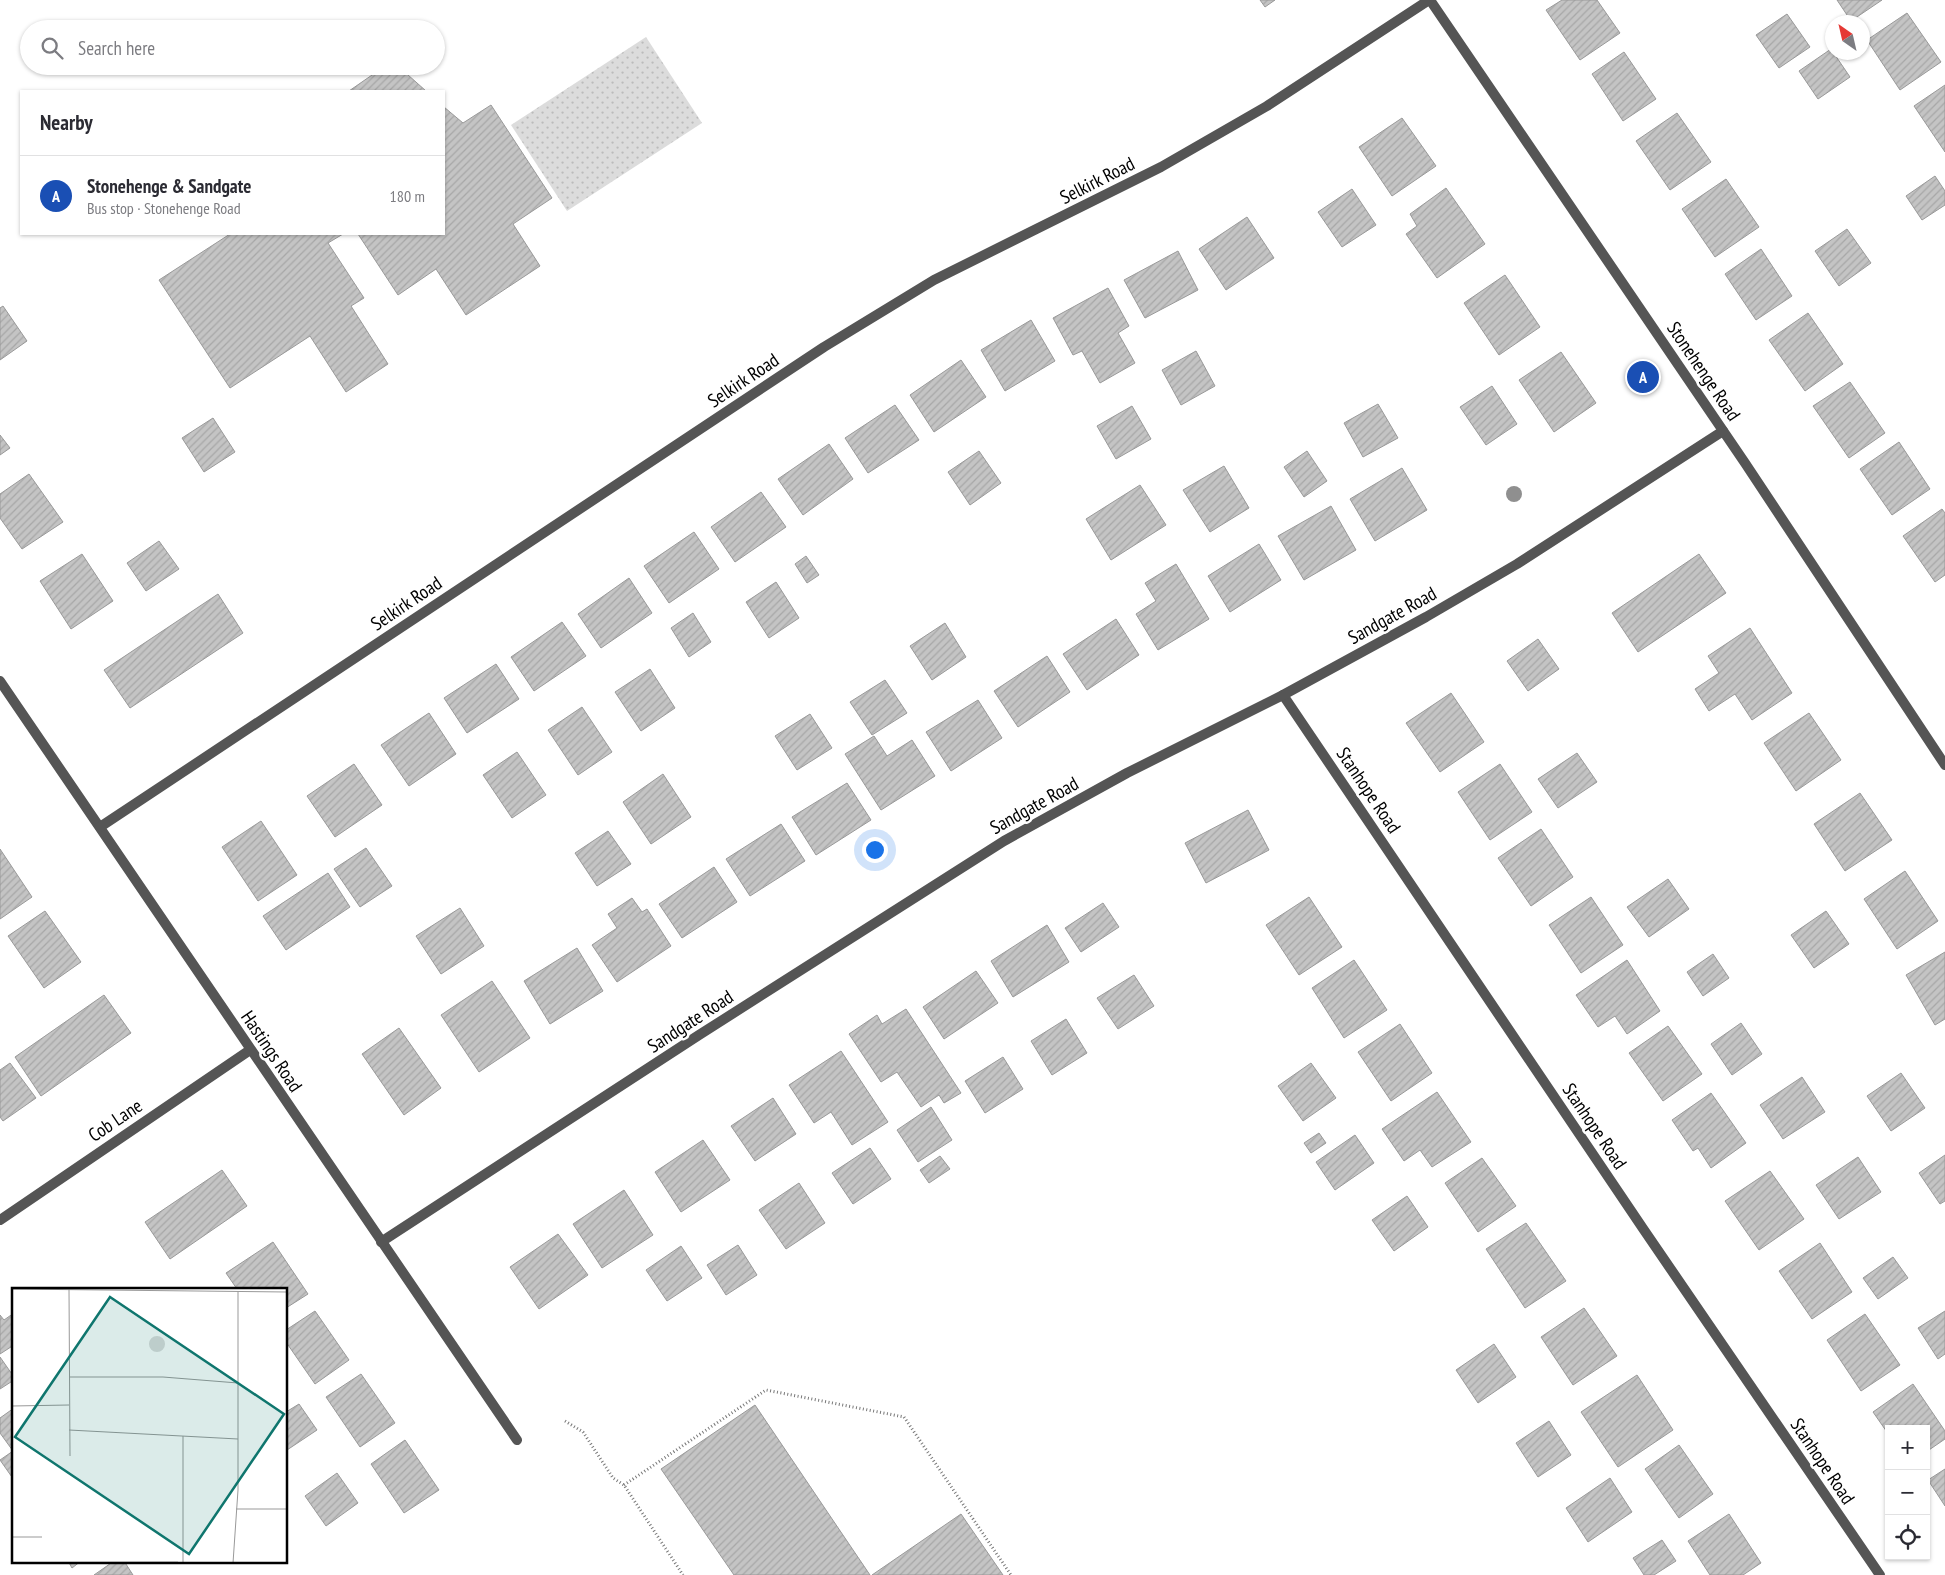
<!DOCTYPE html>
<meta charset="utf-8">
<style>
:root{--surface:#fff;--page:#f7f7f7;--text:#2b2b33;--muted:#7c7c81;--line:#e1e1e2;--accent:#000}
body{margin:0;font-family:"PT Sans Narrow",sans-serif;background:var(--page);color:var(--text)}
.controls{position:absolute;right:15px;bottom:15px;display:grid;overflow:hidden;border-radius:0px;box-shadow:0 1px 4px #0004}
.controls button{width:45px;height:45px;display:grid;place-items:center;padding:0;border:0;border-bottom:1px solid var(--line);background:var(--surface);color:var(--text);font:25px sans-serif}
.compass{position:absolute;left:1825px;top:15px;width:45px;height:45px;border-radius:50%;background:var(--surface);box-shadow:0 1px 4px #0004;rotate:326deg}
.you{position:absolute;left:874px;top:849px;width:18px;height:18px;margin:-12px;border:4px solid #fff;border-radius:50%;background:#1a73e8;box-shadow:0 0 0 8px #1a73e833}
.badge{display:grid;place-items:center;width:32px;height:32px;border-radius:50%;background:var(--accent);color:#fff;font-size:16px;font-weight:700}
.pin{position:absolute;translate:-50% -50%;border:2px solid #fff;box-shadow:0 1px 5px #0006}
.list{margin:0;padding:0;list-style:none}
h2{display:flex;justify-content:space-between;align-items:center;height:65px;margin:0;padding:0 20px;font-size:21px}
h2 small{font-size:16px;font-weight:400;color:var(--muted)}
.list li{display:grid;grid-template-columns:32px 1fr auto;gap:15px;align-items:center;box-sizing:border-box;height:80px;padding:0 20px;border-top:1px solid var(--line)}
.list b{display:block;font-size:19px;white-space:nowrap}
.list p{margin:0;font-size:16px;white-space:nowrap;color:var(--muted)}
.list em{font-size:16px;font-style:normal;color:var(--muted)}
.icon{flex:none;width:28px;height:28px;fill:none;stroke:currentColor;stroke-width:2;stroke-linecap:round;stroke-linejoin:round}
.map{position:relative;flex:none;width:1945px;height:1575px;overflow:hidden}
.search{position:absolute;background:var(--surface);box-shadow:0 1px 4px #0004;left:20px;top:20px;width:425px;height:55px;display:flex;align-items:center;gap:12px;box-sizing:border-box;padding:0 18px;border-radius:28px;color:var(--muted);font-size:19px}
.panel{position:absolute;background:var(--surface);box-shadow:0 1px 4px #0004;left:20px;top:90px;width:425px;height:145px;border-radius:0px}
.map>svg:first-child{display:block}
.park{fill:url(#park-dots)}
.building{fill:url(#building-hatch);stroke:#999}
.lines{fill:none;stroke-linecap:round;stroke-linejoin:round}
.path{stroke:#777;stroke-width:3;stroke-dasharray:1 2.5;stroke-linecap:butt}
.minor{stroke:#555;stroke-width:10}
.tree{fill:#8f8f8f}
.labels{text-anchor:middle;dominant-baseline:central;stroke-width:5;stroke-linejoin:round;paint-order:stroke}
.street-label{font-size:19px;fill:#000;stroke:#fff}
.inset-road{fill:none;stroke:#999;stroke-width:1}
.view{fill:#0f766e;fill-opacity:0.15;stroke:#0f766e;stroke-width:2.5}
.inset-edge{fill:none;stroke:#000;stroke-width:2.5}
</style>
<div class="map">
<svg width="1945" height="1575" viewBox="0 0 1945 1575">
<defs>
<pattern id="park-dots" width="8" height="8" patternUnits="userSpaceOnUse" patternTransform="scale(1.25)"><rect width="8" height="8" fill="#dcdcdc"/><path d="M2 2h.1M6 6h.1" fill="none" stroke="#bbb" stroke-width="1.8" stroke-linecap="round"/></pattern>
<pattern id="building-hatch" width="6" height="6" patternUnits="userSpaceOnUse" patternTransform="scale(1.25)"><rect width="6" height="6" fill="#c4c4c4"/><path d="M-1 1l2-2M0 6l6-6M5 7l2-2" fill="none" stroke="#a7a7a7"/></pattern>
</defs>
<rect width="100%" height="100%" fill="#fff"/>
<path class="park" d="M646,37L702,123L567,211L511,125Z"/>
<g class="building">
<path d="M1260,0H1275L1265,7Z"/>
<path d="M1562,0H1597L1620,33L1580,60L1546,10Z"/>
<path d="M1837,0H1882L1851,21Z"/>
<path d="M1907,13L1941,62L1900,90L1867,40Z"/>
<path d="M1787,14L1810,47L1779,68L1756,35Z"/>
<path d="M1831,49L1850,77L1818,99L1799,71Z"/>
<path d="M1624,52L1656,99L1623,121L1592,74Z"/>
<path d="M385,66H398L426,91H349Z"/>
<path d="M1945,85V152L1914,106Z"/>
<path d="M491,105L552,198L513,224L540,266L466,315L436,269L398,295L358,234H444V107L463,123Z"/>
<path d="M1677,113L1711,162L1670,190L1636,141Z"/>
<path d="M1402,118L1436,166L1392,196L1359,147Z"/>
<path d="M1935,176L1945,191V205L1922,220L1906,196Z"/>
<path d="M1726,179L1759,227L1715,257L1682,209Z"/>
<path d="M1446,188L1485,244L1437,278L1406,234L1417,226L1410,214Z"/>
<path d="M1352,189L1376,225L1342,247L1318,212Z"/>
<path d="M1247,217L1274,258L1226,290L1199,249Z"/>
<path d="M1847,229L1871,263L1839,286L1815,251Z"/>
<path d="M230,234H343L328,243L364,298L351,306L388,364L346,392L310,336L230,388L159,280Z"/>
<path d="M1761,249L1792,296L1756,320L1725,274Z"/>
<path d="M1178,251L1198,290L1145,318L1124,280Z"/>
<path d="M1505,275L1540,327L1499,355L1464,303Z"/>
<path d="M1108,288L1129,326L1118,333L1135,363L1100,383L1082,351L1073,355L1053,318Z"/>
<path d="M3,306L27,341L0,360V308Z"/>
<path d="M1808,313L1843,364L1805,391L1769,340Z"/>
<path d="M1031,320L1055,361L1005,391L981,350Z"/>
<path d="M1196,351L1215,386L1181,405L1162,370Z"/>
<path d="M1561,352L1596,403L1554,432L1519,380Z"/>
<path d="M961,360L986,397L934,432L910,395Z"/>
<path d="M1850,382L1885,433L1849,458L1813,406Z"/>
<path d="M1492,386L1517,424L1486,445L1460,407Z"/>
<path d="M1378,404L1398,438L1363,457L1344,423Z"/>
<path d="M895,405L919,440L868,473L845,438Z"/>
<path d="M1132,406L1151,439L1116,459L1097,426Z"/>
<path d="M213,418L235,452L204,472L182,438Z"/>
<path d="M0,435L10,448L0,455Z"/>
<path d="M1899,442L1930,489L1892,515L1860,469Z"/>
<path d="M829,444L853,479L803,515L778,479Z"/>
<path d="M979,451L1001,483L970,505L948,472Z"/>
<path d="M1307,451L1327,481L1304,497L1284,467Z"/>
<path d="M1224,466L1249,508L1210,532L1183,490Z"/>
<path d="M1402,468L1427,510L1375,541L1350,499Z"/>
<path d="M29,474L63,522L22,549L0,518V494Z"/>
<path d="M1140,485L1166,525L1111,560L1086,519Z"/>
<path d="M761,492L786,527L735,562L711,527Z"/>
<path d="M1331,506L1356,550L1304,580L1278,536Z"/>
<path d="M1942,509L1945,513V575L1935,582L1903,536Z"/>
<path d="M694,532L719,569L669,603L644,566Z"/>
<path d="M159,541L179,569L146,591L127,563Z"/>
<path d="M1259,544L1281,580L1230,612L1208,576Z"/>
<path d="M82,554L113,601L71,629L40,581Z"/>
<path d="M1699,554L1726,593L1638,652L1612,613Z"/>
<path d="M806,556L819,575L807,583L795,564Z"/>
<path d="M1176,564L1209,619L1158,650L1136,614L1156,601L1145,583Z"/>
<path d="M629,578L652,613L601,648L578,614Z"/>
<path d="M776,582L799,618L769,638L746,602Z"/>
<path d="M218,594L243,633L130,708L104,670Z"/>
<path d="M693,613L711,642L689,657L671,628Z"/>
<path d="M1116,619L1139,655L1087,690L1063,654Z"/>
<path d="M562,622L586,656L534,691L511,657Z"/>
<path d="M945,623L966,657L932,680L910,646Z"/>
<path d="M1750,628L1792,693L1752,720L1735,694L1709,711L1695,689L1719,673L1708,656Z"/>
<path d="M1538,639L1559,669L1528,691L1507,661Z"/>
<path d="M1047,656L1070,692L1018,727L994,691Z"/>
<path d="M496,664L519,699L467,733L444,698Z"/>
<path d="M650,669L675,708L641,731L615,692Z"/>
<path d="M885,680L907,713L872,735L850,702Z"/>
<path d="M1451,693L1484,742L1440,772L1406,723Z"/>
<path d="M978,700L1002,738L951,771L926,732Z"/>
<path d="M582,707L612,752L578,775L548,730Z"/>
<path d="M429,713L456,754L409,786L381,745Z"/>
<path d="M1809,713L1841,760L1796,791L1764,743Z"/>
<path d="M810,714L832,748L797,770L775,736Z"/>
<path d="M874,736L887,756L912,740L935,776L881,810L845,754Z"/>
<path d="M517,752L546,795L512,818L483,775Z"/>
<path d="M1577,753L1597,782L1558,808L1538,779Z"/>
<path d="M354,764L382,805L335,837L307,796Z"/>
<path d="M1500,764L1532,812L1490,840L1458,792Z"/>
<path d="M663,774L691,817L651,844L623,802Z"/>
<path d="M847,783L871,820L816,855L792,817Z"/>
<path d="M1860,793L1892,840L1845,871L1814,824Z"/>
<path d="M1248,810L1269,850L1206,883L1185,843Z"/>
<path d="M261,821L297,875L258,901L222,847Z"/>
<path d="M781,824L805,861L750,896L726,859Z"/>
<path d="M1541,829L1573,877L1531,906L1498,858Z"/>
<path d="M608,831L631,864L597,886L575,853Z"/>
<path d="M366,848L392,886L360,907L334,869Z"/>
<path d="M0,849L32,897L0,919Z"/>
<path d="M714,867L737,902L682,938L659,904Z"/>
<path d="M1905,871L1938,921L1897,949L1864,899Z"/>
<path d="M328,873L350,907L286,950L263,916Z"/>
<path d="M1668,879L1689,909L1649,937L1627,907Z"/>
<path d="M1309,897L1342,947L1299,975L1266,925Z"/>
<path d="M1591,897L1623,945L1581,973L1549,925Z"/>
<path d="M632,898L642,912L647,909L671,946L617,982L592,945L617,928L608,914Z"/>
<path d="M1103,903L1119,927L1081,952L1065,928Z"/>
<path d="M460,908L484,946L441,974L416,936Z"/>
<path d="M45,911L81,962L44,988L8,936Z"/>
<path d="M1826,911L1849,944L1814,968L1791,935Z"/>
<path d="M1047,925L1069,962L1013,997L991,961Z"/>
<path d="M577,948L603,991L550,1024L524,981Z"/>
<path d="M1945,952V1019L1935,1025L1906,975Z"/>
<path d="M1713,954L1729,978L1703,996L1687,972Z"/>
<path d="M1354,960L1387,1010L1344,1038L1312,988Z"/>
<path d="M1627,960L1660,1011L1627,1034L1615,1016L1598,1027L1576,995Z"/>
<path d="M976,971L998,1003L944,1039L923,1007Z"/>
<path d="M1134,975L1154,1006L1118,1029L1097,998Z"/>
<path d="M492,981L530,1038L479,1072L441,1015Z"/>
<path d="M104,995L131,1033L41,1096L15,1057Z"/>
<path d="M906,1009L961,1093L944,1103L939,1095L921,1107L897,1072L881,1082L849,1034L877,1015L882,1024Z"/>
<path d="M1066,1019L1087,1053L1052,1075L1031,1041Z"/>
<path d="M1741,1023L1762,1054L1732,1075L1711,1044Z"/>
<path d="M1400,1024L1432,1073L1391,1101L1358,1052Z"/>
<path d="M1668,1026L1702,1074L1663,1101L1629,1053Z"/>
<path d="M399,1028L441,1088L404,1115L362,1054Z"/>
<path d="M841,1051L888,1122L852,1145L831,1112L814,1123L789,1085Z"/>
<path d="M1003,1057L1023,1089L985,1113L965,1081Z"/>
<path d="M10,1063L36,1098L3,1121L0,1117V1070Z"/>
<path d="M1311,1063L1336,1098L1303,1121L1278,1086Z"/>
<path d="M1901,1073L1925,1108L1891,1131L1867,1096Z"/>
<path d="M1802,1077L1825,1112L1783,1139L1760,1105Z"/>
<path d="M1437,1092L1471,1142L1432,1167L1420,1150L1404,1161L1382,1129Z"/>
<path d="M1711,1093L1746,1143L1711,1168L1698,1148L1693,1151L1672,1120Z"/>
<path d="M773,1098L796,1134L755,1161L731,1126Z"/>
<path d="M931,1107L952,1140L918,1162L897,1130Z"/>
<path d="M1319,1133L1326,1143L1311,1153L1304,1143Z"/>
<path d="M1355,1135L1374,1163L1335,1190L1316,1162Z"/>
<path d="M703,1140L730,1180L681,1212L655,1172Z"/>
<path d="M870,1148L891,1179L853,1204L832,1173Z"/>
<path d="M1945,1155V1201L1940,1204L1919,1173Z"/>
<path d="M940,1156L950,1169L929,1183L920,1170Z"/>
<path d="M1858,1157L1881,1192L1839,1219L1816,1185Z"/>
<path d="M1482,1158L1516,1206L1478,1232L1445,1183Z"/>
<path d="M222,1170L247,1206L170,1259L145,1222Z"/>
<path d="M1770,1171L1804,1219L1759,1250L1725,1201Z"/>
<path d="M799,1183L825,1223L786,1249L759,1210Z"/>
<path d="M624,1190L653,1235L602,1268L573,1224Z"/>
<path d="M1407,1196L1428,1227L1394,1251L1372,1220Z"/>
<path d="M1526,1223L1566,1281L1525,1308L1486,1249Z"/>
<path d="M558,1234L588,1275L539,1309L510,1267Z"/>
<path d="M273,1242L308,1294L286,1308V1289H237L226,1273Z"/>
<path d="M1820,1243L1852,1292L1812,1319L1779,1271Z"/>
<path d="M738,1245L757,1275L726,1295L707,1265Z"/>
<path d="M681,1246L702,1278L667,1301L646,1270Z"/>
<path d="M1893,1257L1908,1278L1878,1299L1863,1278Z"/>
<path d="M1584,1308L1617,1356L1573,1385L1541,1337Z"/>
<path d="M315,1311L349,1360L315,1384L286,1342V1330Z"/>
<path d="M1945,1311V1354L1938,1359L1918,1328Z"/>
<path d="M14,1313V1345L0,1354V1315L4,1320Z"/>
<path d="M1865,1314L1900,1365L1861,1391L1827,1340Z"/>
<path d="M1494,1344L1516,1377L1478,1403L1456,1370Z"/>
<path d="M0,1357L14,1377V1380L0,1389Z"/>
<path d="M361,1374L395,1423L360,1447L326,1397Z"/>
<path d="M1637,1375L1673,1430L1618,1467L1581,1412Z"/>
<path d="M1913,1384L1945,1431V1439L1926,1452V1429H1889V1435L1873,1412Z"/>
<path d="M299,1404L317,1430L287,1450L286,1412Z"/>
<path d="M755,1405L870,1575H734L661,1469Z"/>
<path d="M14,1408V1480L0,1460L13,1451L0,1433V1418Z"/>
<path d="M1549,1421L1571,1455L1538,1477L1516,1443Z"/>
<path d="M405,1440L439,1490L404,1513L371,1464Z"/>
<path d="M1679,1445L1713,1494L1679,1518L1645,1469Z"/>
<path d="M1945,1469V1506L1928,1480Z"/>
<path d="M337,1473L358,1503L326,1526L305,1496Z"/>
<path d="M1610,1478L1632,1512L1588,1542L1566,1508Z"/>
<path d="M961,1514L1003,1575H872Z"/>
<path d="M1729,1514L1761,1563L1743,1575H1710L1688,1541Z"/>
<path d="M1662,1540L1676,1561L1654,1575H1644L1633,1558Z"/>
<path d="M68,1561H81L72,1568Z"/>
<path d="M114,1561H124L133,1575H94Z"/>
</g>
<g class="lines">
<g class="path">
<path d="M565,1421L583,1432L613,1478L624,1485L683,1575"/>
<path d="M624,1485L766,1390L904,1417L1011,1575"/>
</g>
<g class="minor">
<path d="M1430,0L1745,463L1945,765"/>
<path d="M0,681L517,1440"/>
<path d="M1283,695L1644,1230L1880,1575"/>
<path d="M100,827L824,347L934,280L1161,167L1267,106L1429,0"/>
<path d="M0,1220L250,1050"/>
<path d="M381,1242L699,1035L1004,841L1127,773L1283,695L1426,617L1517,564L1723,431"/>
</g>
</g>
<circle class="tree" cx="1514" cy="494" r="8"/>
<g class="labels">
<g class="street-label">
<text transform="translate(1097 180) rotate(-27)">Selkirk Road</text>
<text transform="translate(1704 371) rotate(56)">Stonehenge Road</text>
<text transform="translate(743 380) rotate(-34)">Selkirk Road</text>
<text transform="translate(406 603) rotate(-34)">Selkirk Road</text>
<text transform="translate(1392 615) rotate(-29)">Sandgate Road</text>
<text transform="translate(1369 790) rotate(56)">Stanhope Road</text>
<text transform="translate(1034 805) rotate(-29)">Sandgate Road</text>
<text transform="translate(690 1021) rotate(-33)">Sandgate Road</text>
<text transform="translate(272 1051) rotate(56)">Hastings Road</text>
<text transform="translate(115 1120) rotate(-34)">Cob Lane</text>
<text transform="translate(1595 1126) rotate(56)">Stanhope Road</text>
<text transform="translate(1823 1461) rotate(56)">Stanhope Road</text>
</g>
</g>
<g transform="translate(12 1288)">
<rect width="275" height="275" fill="#fff"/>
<path d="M137 56a8 8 0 1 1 16 0a8 8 0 1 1-16 0ZM166,273V275L32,274Z" fill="#dcdcdc"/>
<path class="inset-road" d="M0,1L275,4M57,1L58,168M0,86V176M57,89H151L226,95M0,118L57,117M57,142L226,151M171,148V275M224,221H275M0,249H30M221,275L226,202V3"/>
<path class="view" d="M98,9L272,126L177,266L3,149Z"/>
<rect width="275" height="275" class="inset-edge"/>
</g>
</svg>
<div class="controls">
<button>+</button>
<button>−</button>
<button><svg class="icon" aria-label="locate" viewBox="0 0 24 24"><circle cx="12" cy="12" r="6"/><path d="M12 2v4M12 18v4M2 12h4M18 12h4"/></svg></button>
</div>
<svg class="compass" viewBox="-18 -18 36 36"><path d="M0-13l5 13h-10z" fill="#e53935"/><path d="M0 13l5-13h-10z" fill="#7c7c81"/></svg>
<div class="you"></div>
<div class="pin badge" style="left:1643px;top:377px;background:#1a4fb4">A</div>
<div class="search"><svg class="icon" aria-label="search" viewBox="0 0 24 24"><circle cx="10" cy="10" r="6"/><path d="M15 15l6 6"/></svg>Search here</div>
<section class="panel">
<h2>Nearby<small></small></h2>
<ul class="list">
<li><span class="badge" style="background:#1a4fb4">A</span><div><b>Stonehenge &amp; Sandgate</b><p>Bus stop · Stonehenge Road</p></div><em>180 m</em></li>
</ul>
</section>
</div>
